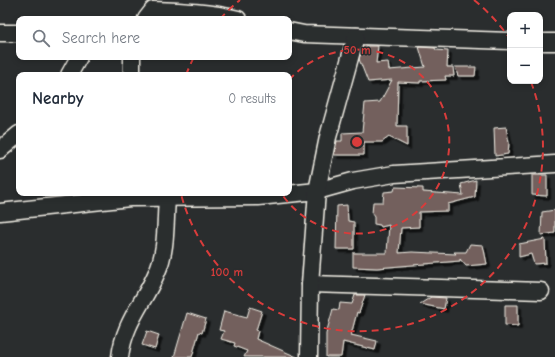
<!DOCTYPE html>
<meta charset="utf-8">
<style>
:root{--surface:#fff;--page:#f6f6f7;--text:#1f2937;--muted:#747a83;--line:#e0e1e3}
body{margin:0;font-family:"Comic Neue",sans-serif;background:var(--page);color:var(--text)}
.controls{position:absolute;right:12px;top:12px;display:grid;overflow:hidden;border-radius:8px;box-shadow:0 2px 6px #0003}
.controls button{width:36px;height:36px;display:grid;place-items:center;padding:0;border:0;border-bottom:1px solid var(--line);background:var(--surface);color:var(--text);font:20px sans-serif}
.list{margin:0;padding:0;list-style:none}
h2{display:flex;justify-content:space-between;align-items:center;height:52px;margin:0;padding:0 16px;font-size:17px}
h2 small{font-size:13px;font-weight:400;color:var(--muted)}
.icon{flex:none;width:22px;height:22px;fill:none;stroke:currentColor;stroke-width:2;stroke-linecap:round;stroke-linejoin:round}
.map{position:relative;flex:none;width:555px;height:357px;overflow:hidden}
.search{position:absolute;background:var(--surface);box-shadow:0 2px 6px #0003;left:16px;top:16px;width:276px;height:44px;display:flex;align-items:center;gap:10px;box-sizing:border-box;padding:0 14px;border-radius:8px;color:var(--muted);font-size:15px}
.panel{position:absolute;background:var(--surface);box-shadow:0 2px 6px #0003;left:16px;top:72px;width:276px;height:124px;border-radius:8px}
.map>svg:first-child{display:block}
.building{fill:#73615d;stroke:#f4f1e8;filter:url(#shadow)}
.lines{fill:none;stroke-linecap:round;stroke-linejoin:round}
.minor-casing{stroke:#f4f1e8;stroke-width:19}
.minor{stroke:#2a2d2e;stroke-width:16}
.ring{fill:none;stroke:#d93c3b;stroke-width:2;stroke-dasharray:7 5}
.centre{fill:#d93c3b;stroke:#2a2d2e;stroke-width:2}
.ring-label{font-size:12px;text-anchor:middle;font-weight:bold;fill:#d93c3b;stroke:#2a2d2e;stroke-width:3;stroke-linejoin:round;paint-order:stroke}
</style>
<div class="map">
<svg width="555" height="357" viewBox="0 0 555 357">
<defs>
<filter id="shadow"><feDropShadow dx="3.5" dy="3.5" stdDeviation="0" flood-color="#0009"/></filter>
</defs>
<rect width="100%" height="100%" fill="#2a2d2e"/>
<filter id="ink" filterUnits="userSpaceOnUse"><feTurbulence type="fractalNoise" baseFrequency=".025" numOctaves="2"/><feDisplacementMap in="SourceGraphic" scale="8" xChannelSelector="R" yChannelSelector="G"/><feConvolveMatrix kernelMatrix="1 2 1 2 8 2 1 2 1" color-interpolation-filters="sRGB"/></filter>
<g filter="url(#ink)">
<g class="building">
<path d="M363,46H378L376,63L388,62L389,70L425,67L419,47L435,48L436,50L448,51L447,67H453L454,76H445L446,80L420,81V83L398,82L397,126H407V146L389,137L382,142H364V155H334L337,141H342V133L362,132L365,103L380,102L392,80L368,82L359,59Z"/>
<path d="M455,67H476L475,76H458Z"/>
<path d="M506,127L509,143L508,154L495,156L494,128Z"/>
<path d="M532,175H547V196L532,195Z"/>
<path d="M476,180L475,197L448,204V211L419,212V227L401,228L399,253L412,252L456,254L454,252H466L470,244L483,245L487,264L466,266L460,259V261L377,268L353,267V253H387L389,225L381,227L380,225L374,224V217L372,214L373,202H383L384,192L394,191L395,187L423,188V192L463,195L461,184Z"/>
<path d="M347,205L348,221L354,222V249H336L337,206Z"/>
<path d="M555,210V233L541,235L542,212Z"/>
<path d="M545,239L546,263L534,264L531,254L519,257V244Z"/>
<path d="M355,295H365L359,313L357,312L351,335L377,341L375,350L343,342L341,357H326V334L333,309L339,310L340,303L352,304Z"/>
<path d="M431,297L446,298L444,309L420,304Z"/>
<path d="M505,305H518V326L505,325Z"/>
<path d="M250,307L262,311L256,330L258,331L256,339L297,357H244L247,351L234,346L235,343L221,339L224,331L219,330L224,311L247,317Z"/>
<path d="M187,313L206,319L202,333L199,332L192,357H174Z"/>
<path d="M147,331L159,335L155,349L142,345Z"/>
</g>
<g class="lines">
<g class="minor-casing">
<g id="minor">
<path d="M146,19L153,10C182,11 210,12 238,19"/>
<path d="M289,31L304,34L510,41"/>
<path d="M0,33H19"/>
<path d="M540,42H555"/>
<path d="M69,75L79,57"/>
<path d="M132,75V57"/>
<path d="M0,150L19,134"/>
<path d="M0,212L130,198L258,197L317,191L353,181L394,174L555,164"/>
<path d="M310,284L541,291"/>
<path d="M120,357C124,322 144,303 157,272C167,250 165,223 167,199"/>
<path d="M309,357L310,284L317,191L328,137L356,36"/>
</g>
</g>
<use href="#minor" class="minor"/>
</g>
</g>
<g class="ring">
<path d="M289 80A92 92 0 1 1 281 193"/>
<path d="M186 75A184 184 0 0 1 194 57M220 19A184 184 0 0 1 240 0M474 0A184 184 0 0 1 510 39M531 82A184 184 0 1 1 181 194"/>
</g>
<circle cx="357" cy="142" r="6" class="centre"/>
<g class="ring-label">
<text x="357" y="54">50 m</text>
<text x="227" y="276">100 m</text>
</g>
</svg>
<div class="controls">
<button>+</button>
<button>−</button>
</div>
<div class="search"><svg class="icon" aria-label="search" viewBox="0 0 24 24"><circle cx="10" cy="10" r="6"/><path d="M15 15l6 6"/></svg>Search here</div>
<section class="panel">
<h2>Nearby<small>0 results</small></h2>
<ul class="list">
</ul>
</section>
</div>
